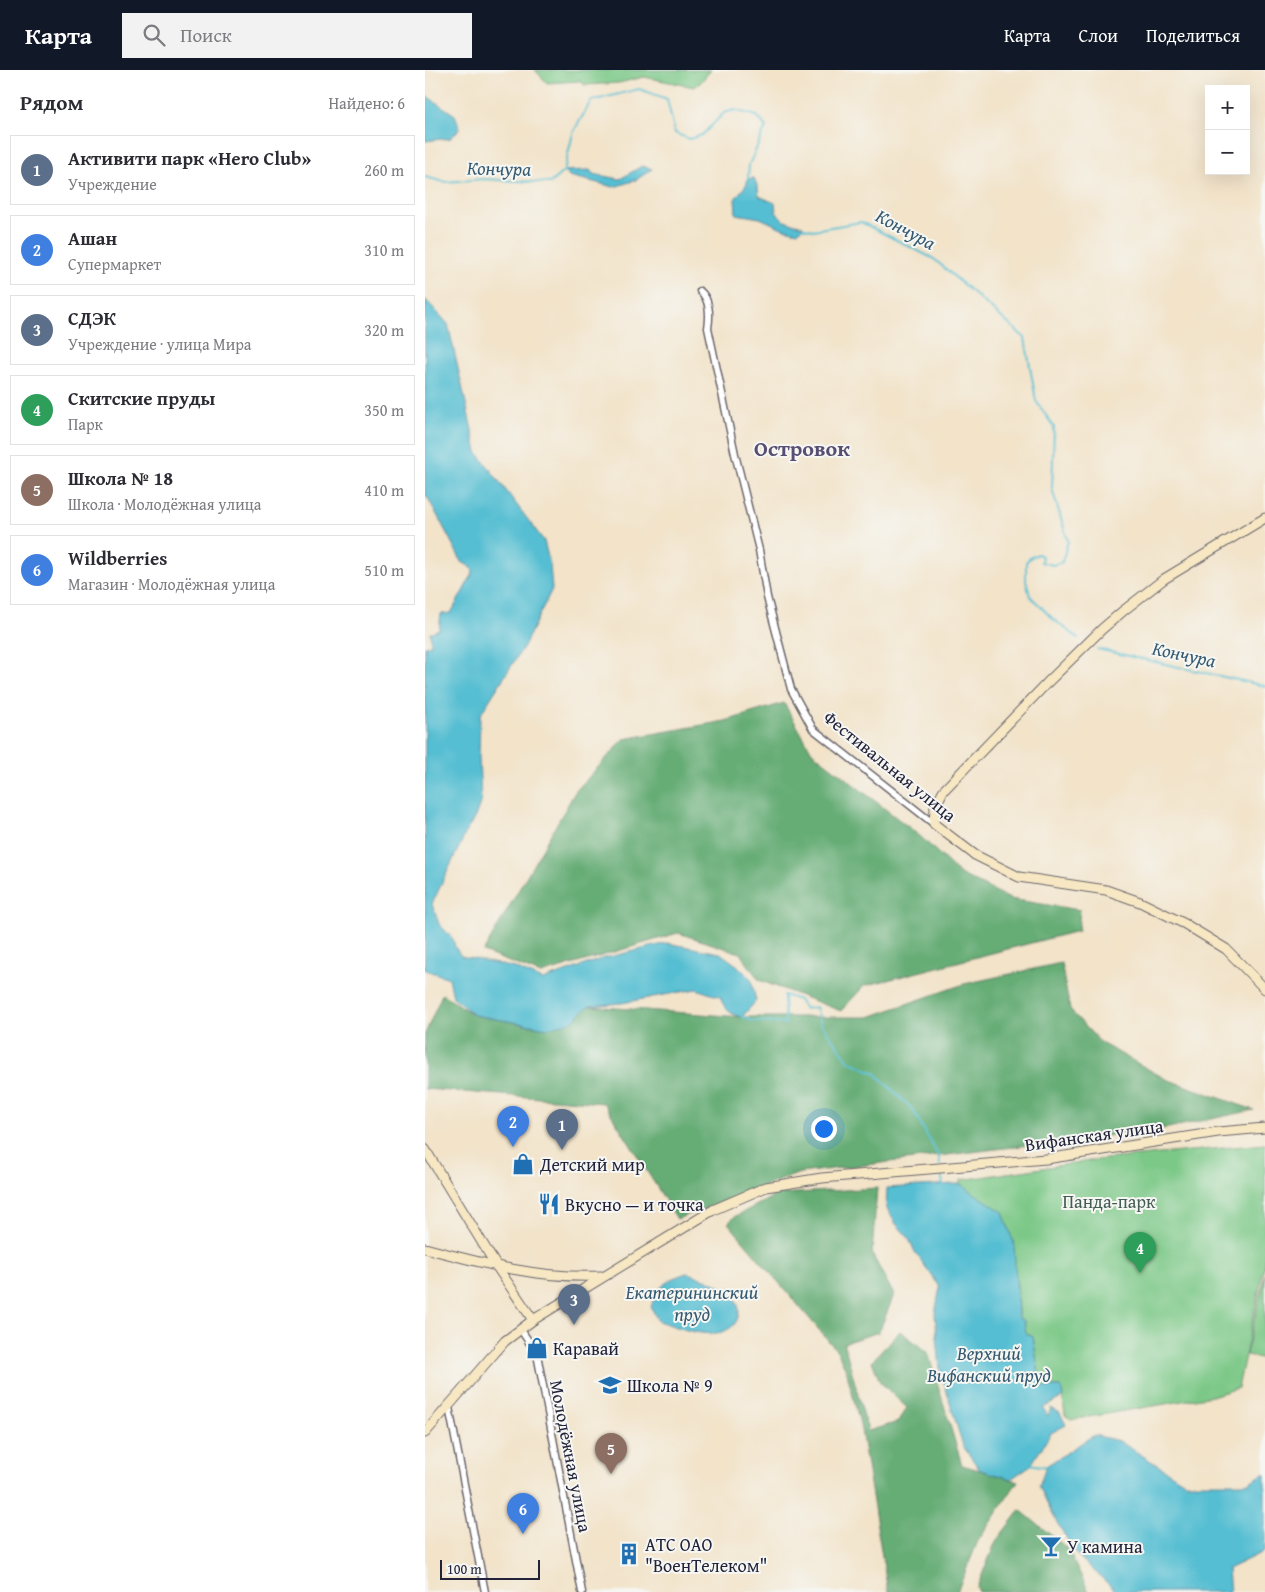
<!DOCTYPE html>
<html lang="ru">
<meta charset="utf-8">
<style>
:root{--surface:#fff;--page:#f2f2f3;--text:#2b2b33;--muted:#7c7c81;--line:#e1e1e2;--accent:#111827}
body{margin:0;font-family:"Gentium Book Plus",serif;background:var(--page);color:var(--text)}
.controls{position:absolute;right:15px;top:15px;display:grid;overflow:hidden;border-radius:0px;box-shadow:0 5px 20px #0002}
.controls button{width:45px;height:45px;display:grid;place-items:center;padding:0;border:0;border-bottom:1px solid var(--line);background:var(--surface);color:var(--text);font:25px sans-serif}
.scale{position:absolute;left:15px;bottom:12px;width:100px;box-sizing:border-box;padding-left:5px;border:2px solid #22223b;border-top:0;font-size:14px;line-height:18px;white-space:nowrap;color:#22223b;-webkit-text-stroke:4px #f6f6f2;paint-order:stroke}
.you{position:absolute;left:398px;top:1058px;width:18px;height:18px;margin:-12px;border:4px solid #fff;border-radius:50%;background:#1a73e8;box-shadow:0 0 0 8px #1a73e833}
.badge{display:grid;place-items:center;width:32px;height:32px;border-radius:50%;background:var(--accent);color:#fff;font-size:16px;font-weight:700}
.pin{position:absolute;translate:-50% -41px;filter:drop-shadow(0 1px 2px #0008)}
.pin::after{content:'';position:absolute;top:26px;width:18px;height:15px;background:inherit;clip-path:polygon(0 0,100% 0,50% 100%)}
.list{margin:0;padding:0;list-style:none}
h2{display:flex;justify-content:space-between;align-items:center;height:65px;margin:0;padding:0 20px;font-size:21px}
h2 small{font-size:16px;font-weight:400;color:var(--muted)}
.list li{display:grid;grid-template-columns:32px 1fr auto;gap:15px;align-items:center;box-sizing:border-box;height:70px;margin:0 10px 10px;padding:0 10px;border:1px solid var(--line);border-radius:0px}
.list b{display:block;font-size:19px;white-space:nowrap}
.list p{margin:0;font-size:16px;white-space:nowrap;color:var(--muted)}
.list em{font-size:16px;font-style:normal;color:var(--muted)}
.icon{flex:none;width:28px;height:28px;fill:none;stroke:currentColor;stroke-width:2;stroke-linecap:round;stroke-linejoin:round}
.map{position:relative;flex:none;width:840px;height:1522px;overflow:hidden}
header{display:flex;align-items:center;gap:30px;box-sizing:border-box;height:70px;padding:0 25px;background:var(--accent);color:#fff}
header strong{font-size:24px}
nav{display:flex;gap:28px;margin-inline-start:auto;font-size:18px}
.search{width:350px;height:45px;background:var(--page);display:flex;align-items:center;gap:12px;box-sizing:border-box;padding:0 18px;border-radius:0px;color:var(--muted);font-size:19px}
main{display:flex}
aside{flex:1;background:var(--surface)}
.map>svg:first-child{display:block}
.green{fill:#7cc887;stroke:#4f7561}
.forest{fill:#65ac74;stroke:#446758}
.water{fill:#55bed2;stroke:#3c7086}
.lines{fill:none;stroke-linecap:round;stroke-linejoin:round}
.stream{stroke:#55bed2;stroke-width:2}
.street-casing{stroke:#6b666d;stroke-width:9}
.secondary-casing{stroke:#6b666d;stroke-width:11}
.street{stroke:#fff;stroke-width:6}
.secondary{stroke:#f7e8c3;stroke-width:9}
.labels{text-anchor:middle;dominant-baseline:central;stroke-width:4;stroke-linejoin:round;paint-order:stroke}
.street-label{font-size:18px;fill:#22223b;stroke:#f6f6f2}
.poi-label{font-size:18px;fill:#22223b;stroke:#f6f6f2;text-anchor:start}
.park-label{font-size:18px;fill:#425c56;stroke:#f6f6f2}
.water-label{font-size:19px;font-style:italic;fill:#345970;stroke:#f6f6f2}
.district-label{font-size:22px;font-weight:bold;fill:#584d72;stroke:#f6f6f2}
</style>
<header>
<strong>Карта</strong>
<div class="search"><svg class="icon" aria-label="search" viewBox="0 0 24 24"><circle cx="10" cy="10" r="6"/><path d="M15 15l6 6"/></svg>Поиск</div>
<nav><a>Карта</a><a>Слои</a><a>Поделиться</a></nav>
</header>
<main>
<aside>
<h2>Рядом<small>Найдено: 6</small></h2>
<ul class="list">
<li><span class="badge" style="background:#5c6f8a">1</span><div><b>Активити парк «Hero Club»</b><p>Учреждение</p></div><em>260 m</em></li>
<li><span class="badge" style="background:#3f7fe0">2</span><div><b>Ашан</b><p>Супермаркет</p></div><em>310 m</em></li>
<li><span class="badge" style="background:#5c6f8a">3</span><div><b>СДЭК</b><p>Учреждение · улица Мира</p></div><em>320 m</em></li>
<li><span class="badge" style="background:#2e9e5b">4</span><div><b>Скитские пруды</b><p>Парк</p></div><em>350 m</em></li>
<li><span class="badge" style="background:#8d6e63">5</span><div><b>Школа № 18</b><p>Школа · Молодёжная улица</p></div><em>410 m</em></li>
<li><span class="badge" style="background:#3f7fe0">6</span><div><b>Wildberries</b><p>Магазин · Молодёжная улица</p></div><em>510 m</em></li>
</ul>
</aside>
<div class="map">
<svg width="840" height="1522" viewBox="0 0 840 1522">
<rect width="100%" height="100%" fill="#f6f6f2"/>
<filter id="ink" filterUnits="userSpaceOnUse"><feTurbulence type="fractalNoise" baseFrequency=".02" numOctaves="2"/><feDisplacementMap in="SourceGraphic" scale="10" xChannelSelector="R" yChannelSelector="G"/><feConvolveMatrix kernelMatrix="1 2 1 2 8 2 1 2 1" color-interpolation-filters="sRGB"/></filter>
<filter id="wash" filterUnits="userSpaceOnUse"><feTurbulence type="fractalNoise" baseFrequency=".0096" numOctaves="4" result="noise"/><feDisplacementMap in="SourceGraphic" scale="20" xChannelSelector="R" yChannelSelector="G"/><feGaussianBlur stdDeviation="1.12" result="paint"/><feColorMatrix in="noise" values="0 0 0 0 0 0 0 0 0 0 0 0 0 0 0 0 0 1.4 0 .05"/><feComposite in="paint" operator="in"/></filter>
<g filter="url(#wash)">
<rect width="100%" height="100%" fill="#f2e3c9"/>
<g class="green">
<path d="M110,0H286L275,13L269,17L219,7L194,13L160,15L155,11L122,13Z"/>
<path d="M840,1074V1193L813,1318L787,1326L646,1350L640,1345L636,1317H616L608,1267L601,1263L599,1251L593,1247L592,1213L535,1114L536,1110L671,1090Z"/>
<path d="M840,1204V1289L821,1285Z"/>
</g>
<g class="forest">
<path d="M359,633L387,682L495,766L535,804L585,829L655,840L653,861L439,916L416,941L334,910L315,883L253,863L116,904L58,882L150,722L199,669L300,651Z"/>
<path d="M636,893L645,940L676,973L741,1009L829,1040L743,1058L375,1103L252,1149L179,1033L0,1019V964L17,924L49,945L122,958L164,936L317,947H444L539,914Z"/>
<path d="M452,1118L447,1184L469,1225L454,1262L419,1273L443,1361L473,1352L482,1338L455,1312L447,1291L475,1261L503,1282L537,1395L593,1411L553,1471L532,1522H463L435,1354L422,1303L413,1282L303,1153L309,1147L353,1124Z"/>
<path d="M595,1440L643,1479L664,1522H554L552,1517L571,1471Z"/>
</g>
<g class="water">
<path d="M0,25L30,45L35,58L26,68L0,71Z"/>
<path d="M217,96L227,99L211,110L189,117L144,106L139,101L165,100L168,104L195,109Z"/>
<path d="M329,108L333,118L334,126L350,133L351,142L360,151L378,156L373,162L359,159L335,148L311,144L310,129L321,115L323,109Z"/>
<path d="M0,229L23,254L52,382L119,471L125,495L127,519L99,576L55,645L54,688L56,730L50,747L43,758L7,834L14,854L28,869L30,877L36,886L90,898L118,910L176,889L242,873L295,883L313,896L326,909L331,931L317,947C305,945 299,938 295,927L271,919L197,933L164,936L146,952L122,958L49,945L28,927L24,908L0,900V576L6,575L5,563L14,559L16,544L26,543L48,503L47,498L37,492L3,428L0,426Z"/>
<path d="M529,1114H535L578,1142L589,1174L593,1247L599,1251L601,1263L608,1267L616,1317H636L638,1327L618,1338L623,1346L626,1338L635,1343L641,1355L626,1363L606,1395L586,1409L555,1400L538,1376L515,1299L510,1244L515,1217L490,1182L483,1167L471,1154L461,1137L462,1118Z"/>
<path d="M262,1203C281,1208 324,1224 312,1250C308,1258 301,1261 293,1263C273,1266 253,1257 233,1251L226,1237C232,1217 242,1209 262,1203Z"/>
<path d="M669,1365L694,1371L761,1413H823L840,1403V1481L803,1499L805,1522H692L652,1485L631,1451L614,1416L621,1396Z"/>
</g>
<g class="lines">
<g class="stream">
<path d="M0,107L20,112L59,109L125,113L139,101L148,63L166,31L214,19L242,29L250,63L264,69L277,65L299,43L309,40L332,46L341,57L324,95L323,109"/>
<path d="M375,157L388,160L436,152L509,189L600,268L611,331L629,357L627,419L643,471L637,492L628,495L616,492L617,486L613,484L606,487L601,492V511L605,526L628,549L653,568"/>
<path d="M672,579L840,616"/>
<path d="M316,945L317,947L328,951L360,954L359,925L374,930L380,939L391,937L396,954L424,991L450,1003L488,1040L514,1087L515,1095"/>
<path d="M516,1100L518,1115"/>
<path d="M604,1394L623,1397"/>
</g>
</g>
</g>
<g filter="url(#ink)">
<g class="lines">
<g class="street-casing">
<g id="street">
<path d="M275,221C285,229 285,246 283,258L310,384L334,480L342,527L366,619L388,659L509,754"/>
<path d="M96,1260L112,1284L157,1522"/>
<path d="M24,1337L60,1522"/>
</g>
</g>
<g class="secondary-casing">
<g id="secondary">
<path d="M840,448L739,509L698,541L677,559L622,613L518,721L510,737L509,754L550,785L594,807L681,820L715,832L760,854L801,879L840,919"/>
<path d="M0,1079L72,1197L108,1250"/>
<path d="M0,1178C59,1194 115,1209 176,1206"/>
<path d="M0,1363L80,1271L108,1250L288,1140L341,1117L397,1108L621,1089L793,1062L840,1058"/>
</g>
</g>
<use href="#street" class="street"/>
<use href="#secondary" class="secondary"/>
</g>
</g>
<defs>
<g id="shop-bare" transform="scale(1.725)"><path d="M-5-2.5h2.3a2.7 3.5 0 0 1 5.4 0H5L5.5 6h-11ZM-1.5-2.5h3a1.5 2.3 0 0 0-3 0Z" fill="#1f6fb2" stroke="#f6f6f2" stroke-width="2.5" paint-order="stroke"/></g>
<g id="restaurant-bare" transform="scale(1.725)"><path d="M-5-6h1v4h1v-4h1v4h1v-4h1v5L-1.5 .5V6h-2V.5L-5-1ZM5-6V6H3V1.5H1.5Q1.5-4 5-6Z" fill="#1f6fb2" stroke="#f6f6f2" stroke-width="2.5" paint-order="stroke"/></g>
<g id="school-bare" transform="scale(1.725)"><path d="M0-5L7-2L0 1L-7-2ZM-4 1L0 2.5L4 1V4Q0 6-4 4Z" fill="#1f6fb2" stroke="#f6f6f2" stroke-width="2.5" paint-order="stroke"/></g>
<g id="bar-bare" transform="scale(1.725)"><path d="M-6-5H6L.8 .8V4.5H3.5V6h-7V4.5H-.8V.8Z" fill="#1f6fb2" stroke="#f6f6f2" stroke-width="2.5" paint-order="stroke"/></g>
<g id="building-bare" transform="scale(1.725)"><path d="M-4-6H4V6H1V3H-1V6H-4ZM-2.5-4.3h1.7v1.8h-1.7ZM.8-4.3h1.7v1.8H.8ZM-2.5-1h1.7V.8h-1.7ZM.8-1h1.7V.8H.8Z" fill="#1f6fb2" stroke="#f6f6f2" stroke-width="2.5" paint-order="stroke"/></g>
</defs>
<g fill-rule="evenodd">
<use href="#shop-bare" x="98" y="1094"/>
<use href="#restaurant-bare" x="124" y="1134"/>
<use href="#shop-bare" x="112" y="1278"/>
<use href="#school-bare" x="185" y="1315"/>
<use href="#bar-bare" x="626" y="1476"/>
<use href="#building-bare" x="204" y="1484"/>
</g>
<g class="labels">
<g class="street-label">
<text transform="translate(465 696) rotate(39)">Фестивальная улица</text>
<text transform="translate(669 1065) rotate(-8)">Вифанская улица</text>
<text transform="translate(146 1386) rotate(79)">Молодёжная улица</text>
</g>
<g class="poi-label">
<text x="115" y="1094">Детский мир</text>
<text x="140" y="1134">Вкусно — и точка</text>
<text x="128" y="1278">Каравай</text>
<text x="202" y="1315">Школа № 9</text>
<text x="220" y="1474">АТС ОАО<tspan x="220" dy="21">"ВоенТелеком"</tspan></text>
<text x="642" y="1476">У камина</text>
</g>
<g class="park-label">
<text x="684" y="1131">Панда-парк</text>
</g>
<g class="water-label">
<text transform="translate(74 98) rotate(1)">Кончура</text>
<text transform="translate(481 159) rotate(28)">Кончура</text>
<text transform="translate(759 584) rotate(12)">Кончура</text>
<text x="267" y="1222">Екатерининский<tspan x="267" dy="22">пруд</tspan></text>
<text x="564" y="1283">Верхний<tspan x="564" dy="22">Вифанский пруд</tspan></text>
</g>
<g class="district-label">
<text x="377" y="378">Островок</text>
</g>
</g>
</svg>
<div class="controls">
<button>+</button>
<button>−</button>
</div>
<div class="scale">100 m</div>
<div class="you"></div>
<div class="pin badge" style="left:137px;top:1080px;background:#5c6f8a">1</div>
<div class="pin badge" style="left:88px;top:1077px;background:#3f7fe0">2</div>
<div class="pin badge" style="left:149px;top:1255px;background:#5c6f8a">3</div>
<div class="pin badge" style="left:715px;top:1203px;background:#2e9e5b">4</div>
<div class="pin badge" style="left:186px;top:1404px;background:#8d6e63">5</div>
<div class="pin badge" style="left:98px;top:1464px;background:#3f7fe0">6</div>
</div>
</main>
